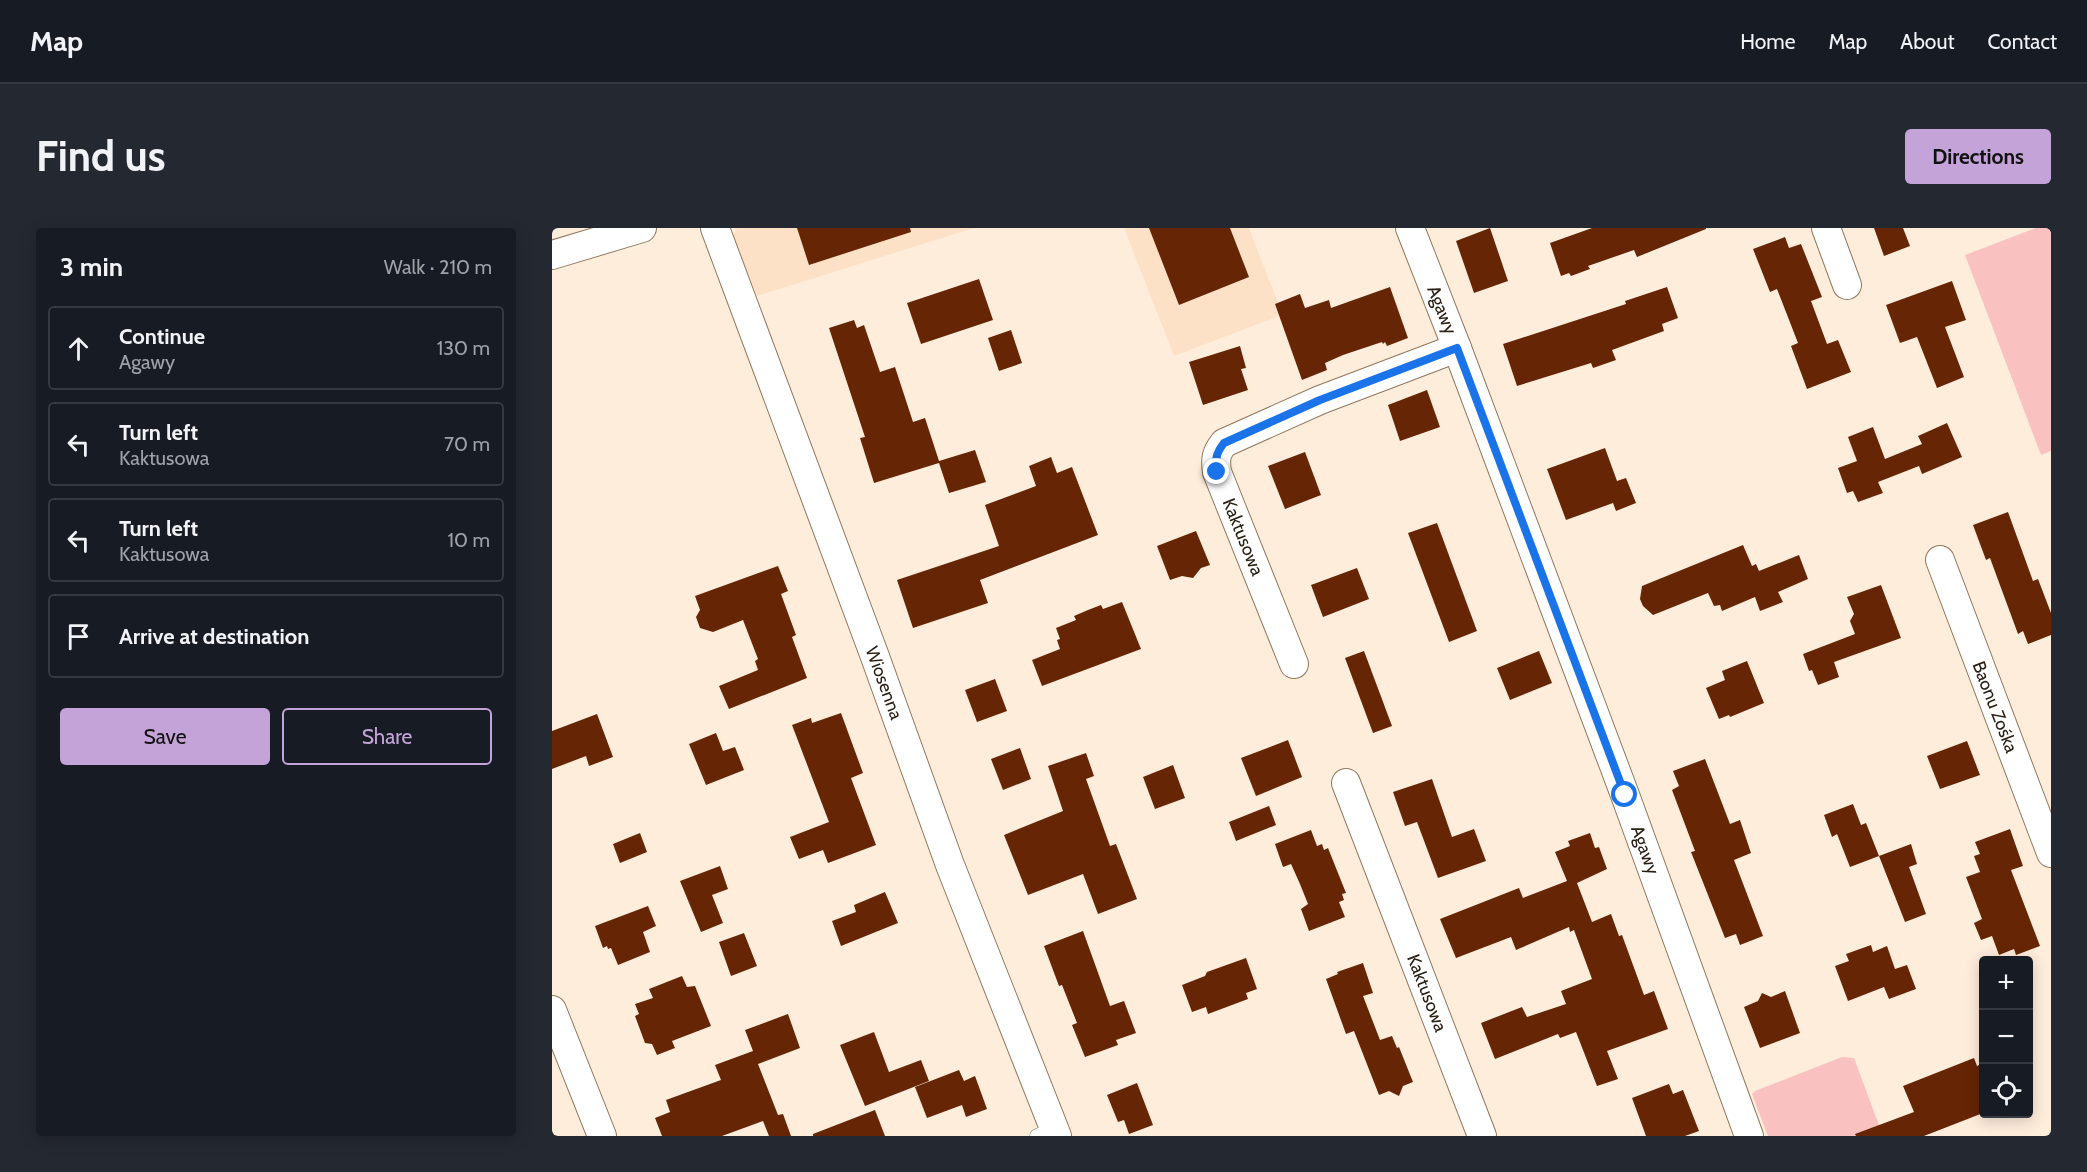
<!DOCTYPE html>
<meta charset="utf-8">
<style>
:root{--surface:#171b24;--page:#242831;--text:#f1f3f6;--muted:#9ea1a6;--line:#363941;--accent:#c4a3d8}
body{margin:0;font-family:Cabin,sans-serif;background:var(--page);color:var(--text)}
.controls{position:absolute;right:18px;bottom:18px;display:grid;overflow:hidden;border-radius:6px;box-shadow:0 3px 15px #0003}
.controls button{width:54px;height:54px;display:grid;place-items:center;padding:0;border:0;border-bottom:2px solid var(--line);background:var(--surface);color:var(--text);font:30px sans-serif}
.stop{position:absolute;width:18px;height:18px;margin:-14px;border:4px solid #1a73e8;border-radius:50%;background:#fff}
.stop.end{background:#1a73e8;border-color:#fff;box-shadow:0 2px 6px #0008}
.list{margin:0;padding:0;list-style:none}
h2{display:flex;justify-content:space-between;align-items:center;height:78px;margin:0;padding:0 24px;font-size:26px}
h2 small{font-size:20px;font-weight:400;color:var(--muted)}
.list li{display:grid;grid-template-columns:39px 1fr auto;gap:18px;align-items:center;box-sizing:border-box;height:84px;margin:0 12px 12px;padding:0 12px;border:2px solid var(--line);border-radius:6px}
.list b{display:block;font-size:22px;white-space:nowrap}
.list p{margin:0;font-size:20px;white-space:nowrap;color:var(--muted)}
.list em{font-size:20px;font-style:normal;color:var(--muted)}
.actions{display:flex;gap:12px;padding:18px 24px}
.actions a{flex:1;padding:14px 0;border:2px solid var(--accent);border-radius:6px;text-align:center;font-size:21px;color:var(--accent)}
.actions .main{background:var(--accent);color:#111}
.icon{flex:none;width:33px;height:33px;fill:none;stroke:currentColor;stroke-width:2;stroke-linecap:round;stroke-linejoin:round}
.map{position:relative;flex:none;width:1499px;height:908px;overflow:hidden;border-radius:6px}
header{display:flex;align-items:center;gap:36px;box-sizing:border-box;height:84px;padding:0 30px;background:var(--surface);border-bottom:2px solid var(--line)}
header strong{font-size:28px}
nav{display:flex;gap:33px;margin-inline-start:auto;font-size:21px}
.intro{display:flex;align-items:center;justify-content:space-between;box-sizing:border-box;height:144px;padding:0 36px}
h1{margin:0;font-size:42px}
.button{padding:15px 27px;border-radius:6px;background:var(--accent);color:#111;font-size:21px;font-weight:700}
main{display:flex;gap:36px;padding:0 36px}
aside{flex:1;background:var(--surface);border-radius:6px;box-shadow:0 3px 15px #0003}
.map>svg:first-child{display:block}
.built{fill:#fde1c6}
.green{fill:#f9c1c0}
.building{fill:#662505}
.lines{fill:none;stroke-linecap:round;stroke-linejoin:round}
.service-casing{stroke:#91775e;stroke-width:15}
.minor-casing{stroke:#91775e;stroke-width:30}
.service{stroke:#fff;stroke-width:14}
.minor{stroke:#fff;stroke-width:28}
.route{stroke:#1a73e8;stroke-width:8}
.labels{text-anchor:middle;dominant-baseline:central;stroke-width:6;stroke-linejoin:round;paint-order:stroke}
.street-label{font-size:18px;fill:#2a2015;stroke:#fff}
</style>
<header>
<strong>Map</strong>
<nav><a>Home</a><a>Map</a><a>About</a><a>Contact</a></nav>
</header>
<div class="intro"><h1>Find us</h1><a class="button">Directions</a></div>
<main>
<aside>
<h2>3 min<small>Walk · 210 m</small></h2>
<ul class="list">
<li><svg class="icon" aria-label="ahead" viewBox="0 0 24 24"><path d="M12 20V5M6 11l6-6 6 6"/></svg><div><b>Continue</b><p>Agawy</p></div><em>130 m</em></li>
<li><svg class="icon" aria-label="left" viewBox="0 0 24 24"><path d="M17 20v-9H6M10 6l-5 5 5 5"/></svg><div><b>Turn left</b><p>Kaktusowa</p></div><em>70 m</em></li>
<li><svg class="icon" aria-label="left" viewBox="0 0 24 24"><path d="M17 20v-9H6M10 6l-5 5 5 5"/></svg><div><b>Turn left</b><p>Kaktusowa</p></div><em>10 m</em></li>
<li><svg class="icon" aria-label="arrive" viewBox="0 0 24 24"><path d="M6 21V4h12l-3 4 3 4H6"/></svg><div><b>Arrive at destination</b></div></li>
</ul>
<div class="actions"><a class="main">Save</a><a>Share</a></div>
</aside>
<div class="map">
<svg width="1499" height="908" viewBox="0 0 1499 908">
<rect width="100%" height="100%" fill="#ffeddc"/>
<g class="built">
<path d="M185,0H422L205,68L181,8Z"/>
<path d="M572,0H697L726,75L723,77L727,88L622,128Z"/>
</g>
<g class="green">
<path d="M1484,0H1499V223L1489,227L1413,27Z"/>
<path d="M1290,829L1302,830L1331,908H1216L1200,866L1203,863Z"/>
</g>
<g class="building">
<path d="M245,0H358L359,4L257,37Z"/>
<path d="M597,0H678L697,49L627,77Z"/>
<path d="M938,0L956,53L922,65L904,13Z"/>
<path d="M1040,0H1154V1L1085,29L1082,22L1036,38L1038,41L1019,48L1017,45L1009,48L998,15Z"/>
<path d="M1322,0H1351L1358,18L1332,28Z"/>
<path d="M1233,9L1237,20L1249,16L1270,69L1259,73L1275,116L1286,112L1299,144L1255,161L1239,118L1246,115L1225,61L1218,64L1201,21Z"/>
<path d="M427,51L441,92L369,116L355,75Z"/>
<path d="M1400,53L1414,92L1393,99L1412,149L1385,160L1365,109L1348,115L1334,77Z"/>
<path d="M838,59L856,110L835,118L833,114L831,116L830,114L791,127L773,135L775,142L750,152L723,76L748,66L753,80L777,72L779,80Z"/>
<path d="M1115,59L1126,90L1110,96L1112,103L1060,122L1064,132L1041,140L1039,135L965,158L951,116L1074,76L1073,73Z"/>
<path d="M302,92L305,100L312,97L328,144L343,139L361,194L373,190L387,233L423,222L434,254L397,265L387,235L322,255L308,210L313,209L277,100Z"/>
<path d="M459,102L470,135L447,143L436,110Z"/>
<path d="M688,118L694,140L689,141L696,162L651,177L637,134Z"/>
<path d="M875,162L888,199L848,213L836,177Z"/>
<path d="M1395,195L1410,229L1370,246L1367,238L1326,254L1331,265L1306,274L1301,263L1295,265L1286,240L1305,233L1296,209L1321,199L1333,231L1370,216L1366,208Z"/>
<path d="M1053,220L1065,253L1074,250L1084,275L1064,283L1061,275L1014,292L995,241Z"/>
<path d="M753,224L769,267L733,281L716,238Z"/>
<path d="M499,229L505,245L520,239L546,307L428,352L436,375L361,400L345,352L447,318L433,277L484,258L477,238Z"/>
<path d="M1456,284L1481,353L1486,351L1499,385V407L1476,416L1471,403L1466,406L1438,330L1434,332L1421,297Z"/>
<path d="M885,295L925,403L897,414L856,305Z"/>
<path d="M644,303L658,337L649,340L641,350L630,348L618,352L605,318Z"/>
<path d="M1191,317L1200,338L1204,336L1207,343L1247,327L1256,351L1226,364L1231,374L1208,383L1203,369L1170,383L1168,377L1162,378L1156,365L1101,387L1091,378L1088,371L1090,358Z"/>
<path d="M226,338L236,363L229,366L244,407L240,409L255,450L177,481L167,458L206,442L203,433L206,431L191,392L161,404L148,400L144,389L148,382L143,368Z"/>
<path d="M805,340L817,371L771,389L759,357Z"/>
<path d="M1329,357L1349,410L1282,434L1287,449L1266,457L1260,442L1257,443L1251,426L1303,406L1298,393L1302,386L1295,369Z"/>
<path d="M570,374L589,421L490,458L480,432L508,421L505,412L508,411L504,400L524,392L522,388L536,382L549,377L551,381Z"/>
<path d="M812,423L840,498L821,505L793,430Z"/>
<path d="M987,423L1000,455L958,472L945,440Z"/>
<path d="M1195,433L1212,475L1178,489L1177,487L1167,491L1154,460L1173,452L1170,443Z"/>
<path d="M443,451L455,483L425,494L413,462Z"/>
<path d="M289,485L311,545L299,550L324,617L276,635L271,622L247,631L238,609L277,594L240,497L259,490L260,495Z"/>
<path d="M45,486L61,529L37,538L34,528L0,541V503Z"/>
<path d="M164,505L171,523L183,519L192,542L154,557L137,516Z"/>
<path d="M736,512L750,549L704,568L689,530Z"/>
<path d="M1415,513L1428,547L1388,561L1375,528Z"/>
<path d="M468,520L479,551L451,562L439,531Z"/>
<path d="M534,525L542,548L534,551L558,618L564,616L585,671L546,686L531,646L476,667L452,607L511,583L496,538Z"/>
<path d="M1153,531L1178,596L1188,592L1199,625L1182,632L1211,708L1188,717L1184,706L1173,710L1139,624L1143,623L1120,562L1127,558L1121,543Z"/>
<path d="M621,537L633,570L603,581L591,549Z"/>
<path d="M880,551L900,609L922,601L934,633L886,650L865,594L853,598L841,564Z"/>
<path d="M1301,576L1309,597L1314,595L1327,628L1298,639L1285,606L1280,609L1272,587Z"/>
<path d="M717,578L724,597L684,613L677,594Z"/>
<path d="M1458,601L1471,638L1459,642L1488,718L1464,727L1462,721L1447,727L1440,708L1429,712L1422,695L1430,691L1414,649L1428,644L1422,628L1428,626L1423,614Z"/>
<path d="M759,602L765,618L770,616L772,622L776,620L794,665L790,666L792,672L787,674L793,689L757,703L749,681L756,676L748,656L739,636L731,639L723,616Z"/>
<path d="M88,605L95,624L68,635L61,616Z"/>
<path d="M1038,605L1043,620L1047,619L1055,641L1025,655L1040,694L1059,686L1067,708L1070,707L1092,767L1102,763L1116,801L1055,823L1066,851L1045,858L1024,804L1008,810L1006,806L943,831L929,795L970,779L975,789L1014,776L1009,763L1040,751L1022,702L1018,704L1017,699L964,722L959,709L904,730L888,691L967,660L971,670L1015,653L1003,624L1018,618L1016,613Z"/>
<path d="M1359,616L1365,636L1357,639L1374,686L1353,694L1327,628Z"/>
<path d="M168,638L176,661L160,667L171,695L149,704L128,653Z"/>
<path d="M333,664L346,695L289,718L280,693L304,684L302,677Z"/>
<path d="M96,678L104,698L91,704L98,724L66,737L59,720L56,721L55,718L51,720L43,698Z"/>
<path d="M531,703L558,778L572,773L584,805L564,812L566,817L533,829L520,797L525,795L510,757L507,758L492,718Z"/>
<path d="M192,705L205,738L179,748L167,714Z"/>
<path d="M1319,717L1321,724L1335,718L1343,741L1355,737L1364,761L1337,771L1332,759L1296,773L1283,738L1297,733L1294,726Z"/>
<path d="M694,730L705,761L694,765L696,771L656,786L654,779L640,784L630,757L653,748L655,744Z"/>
<path d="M811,735L821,765L811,768L828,812L840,808L845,820L847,819L861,854L851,858L847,868L837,863L827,867L802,803L794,806L774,751L786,746L785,744Z"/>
<path d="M130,748L135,759L143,758L159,798L120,813L123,820L105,827L100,816L93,815L83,788L87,786L83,776L101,770L97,761Z"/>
<path d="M1233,763L1248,805L1208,820L1192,779L1206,773L1210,765L1219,769Z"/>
<path d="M236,786L248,820L206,836L226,887L231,886L239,908H217L211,893L170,908H110L103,890L118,884L114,872L169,852L163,837L201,823L193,802Z"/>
<path d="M322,804L337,844L369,832L377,853L313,878L288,817Z"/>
<path d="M1422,830L1425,838L1431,835V885L1372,908H1304L1303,906L1362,884L1351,858Z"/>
<path d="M407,842L412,853L423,848L435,881L414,889L410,877L375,890L363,859Z"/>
<path d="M585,855L601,897L577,906L572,892L566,894L555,867Z"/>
<path d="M1117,856L1121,866L1131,862L1147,903L1133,908H1094L1080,870Z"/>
<path d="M323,882L333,908H261V906Z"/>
</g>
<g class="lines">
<g class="service-casing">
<path id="service" d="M485,908L502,901"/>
</g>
<g class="minor-casing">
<g id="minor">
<path d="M163,0L322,426L398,637L505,908"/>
<path d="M858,0L905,120L1073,567L1197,908"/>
<path d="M1274,0L1295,57"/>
<path d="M0,27L90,0"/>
<path d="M1388,332L1499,625"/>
<path d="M742,436L665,244C663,231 664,225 672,215L768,172L905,120"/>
<path d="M794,555L930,908"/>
<path d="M0,782L50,908"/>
</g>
</g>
<use href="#service" class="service"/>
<use href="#minor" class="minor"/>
</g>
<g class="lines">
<path class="route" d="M665,244C663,231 664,225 672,215L768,172L905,120L1073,567"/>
</g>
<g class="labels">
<g class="street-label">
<text transform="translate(890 82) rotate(68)">Agawy</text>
<text transform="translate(691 309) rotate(68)">Kaktusowa</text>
<text transform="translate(332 455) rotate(70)">Wiosenna</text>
<text transform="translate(1443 479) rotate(69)">Baonu Zośka</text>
<text transform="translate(1093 622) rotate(70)">Agawy</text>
<text transform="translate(875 765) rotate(69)">Kaktusowa</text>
</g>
</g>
</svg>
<div class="controls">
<button>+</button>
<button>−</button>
<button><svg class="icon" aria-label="locate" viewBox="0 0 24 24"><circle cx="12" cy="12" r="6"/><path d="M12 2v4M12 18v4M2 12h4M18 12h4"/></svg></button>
</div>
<div class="stop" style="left:1073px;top:567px"></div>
<div class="stop end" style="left:665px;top:244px"></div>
</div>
</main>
